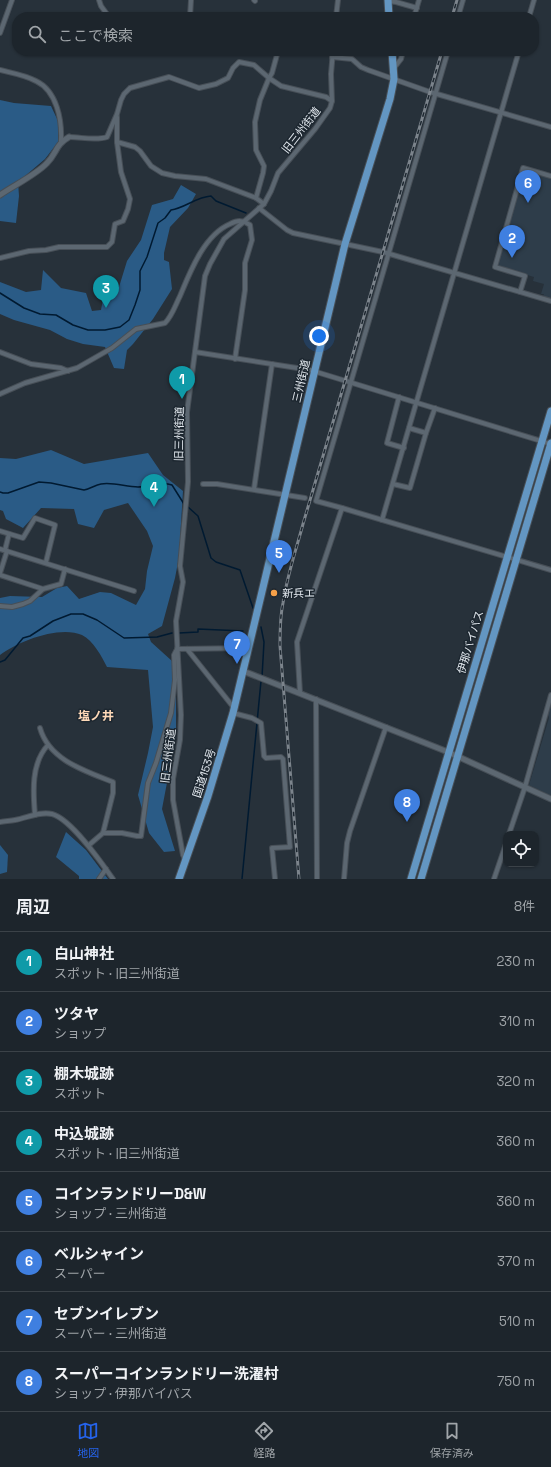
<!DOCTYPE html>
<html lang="ja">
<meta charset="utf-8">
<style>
:root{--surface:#1d252c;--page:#252d34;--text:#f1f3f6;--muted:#a0a5a9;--line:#3b4248;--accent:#2563eb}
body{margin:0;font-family:"Space Grotesk","Noto Sans JP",sans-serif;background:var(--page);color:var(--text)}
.controls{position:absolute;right:12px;bottom:12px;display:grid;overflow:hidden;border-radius:8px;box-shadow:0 1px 3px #0004}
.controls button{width:36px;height:36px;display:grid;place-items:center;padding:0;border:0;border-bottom:1px solid var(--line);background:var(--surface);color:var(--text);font:20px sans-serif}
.you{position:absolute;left:319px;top:336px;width:14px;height:14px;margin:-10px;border:3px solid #fff;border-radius:50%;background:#1a73e8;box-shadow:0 0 0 6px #1a73e833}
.badge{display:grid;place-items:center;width:26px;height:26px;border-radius:50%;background:var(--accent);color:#fff;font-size:13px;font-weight:700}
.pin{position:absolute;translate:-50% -33px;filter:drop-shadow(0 1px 2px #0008)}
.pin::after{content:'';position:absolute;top:21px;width:14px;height:12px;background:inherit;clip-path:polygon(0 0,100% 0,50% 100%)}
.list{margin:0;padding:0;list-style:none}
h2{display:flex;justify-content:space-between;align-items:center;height:52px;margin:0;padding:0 16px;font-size:17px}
h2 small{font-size:13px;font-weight:400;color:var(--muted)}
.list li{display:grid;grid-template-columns:26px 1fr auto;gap:12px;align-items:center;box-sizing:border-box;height:60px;padding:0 16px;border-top:1px solid var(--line)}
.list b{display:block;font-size:15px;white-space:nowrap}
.list p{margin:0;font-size:13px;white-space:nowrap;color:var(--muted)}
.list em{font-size:13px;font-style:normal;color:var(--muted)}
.icon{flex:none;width:22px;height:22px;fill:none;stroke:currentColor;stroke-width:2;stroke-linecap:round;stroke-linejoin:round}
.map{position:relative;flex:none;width:551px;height:879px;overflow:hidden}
.search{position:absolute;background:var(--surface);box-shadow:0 1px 3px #0004;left:12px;right:12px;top:12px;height:44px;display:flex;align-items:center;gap:10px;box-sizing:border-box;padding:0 14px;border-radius:16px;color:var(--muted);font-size:15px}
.sheet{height:532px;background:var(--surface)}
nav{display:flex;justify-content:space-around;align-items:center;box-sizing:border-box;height:56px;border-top:1px solid var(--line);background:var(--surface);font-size:11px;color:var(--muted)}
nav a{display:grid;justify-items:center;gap:2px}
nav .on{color:var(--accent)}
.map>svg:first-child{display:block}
.built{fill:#2e3d4a}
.green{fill:#2a5b86}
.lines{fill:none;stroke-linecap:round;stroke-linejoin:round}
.stream{stroke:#001a31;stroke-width:1.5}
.minor-casing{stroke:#474f57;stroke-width:6}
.tertiary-casing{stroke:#474f57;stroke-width:7}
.trunk-casing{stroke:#474f57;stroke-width:9}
.minor{stroke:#5c6771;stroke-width:4}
.tertiary{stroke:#5c6771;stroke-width:5}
.trunk{stroke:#6396c2;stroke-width:7}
.rail-casing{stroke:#7c848c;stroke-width:3}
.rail{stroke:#1d2730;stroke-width:1.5;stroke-dasharray:4.5;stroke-linecap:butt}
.poi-dot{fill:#f7a149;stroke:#1d2730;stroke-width:1.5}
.labels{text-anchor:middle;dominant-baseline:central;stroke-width:3;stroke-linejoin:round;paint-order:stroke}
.street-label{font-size:11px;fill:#e3e9ef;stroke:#1d2730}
.poi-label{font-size:11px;fill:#e3e9ef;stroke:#1d2730;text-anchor:start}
.neighbourhood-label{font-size:12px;font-weight:bold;fill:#fed9b8;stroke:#1d2730}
</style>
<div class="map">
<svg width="551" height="879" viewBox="0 0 551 879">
<rect width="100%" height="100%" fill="#27313a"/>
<g class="built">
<path d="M528,171L551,178V299L543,296L544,294H541L544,284L533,281L534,277L500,267L497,264L524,173Z"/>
<path d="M551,699V796L529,785L549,718L547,712Z"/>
</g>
<g class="green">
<path d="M0,100L14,103L51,106L58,121V142L45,159L18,182L19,196L16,223L0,221Z"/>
<path d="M181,185L196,194L188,208L170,227L164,253V260L169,262L172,289L153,319L133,344L127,350L124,369L114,368L105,347L83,344L67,339L50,330L14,320L0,314V282L26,292L41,290L43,270L61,288L86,293L92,311L101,310L104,294L119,287L127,261L141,240L152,205L173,199Z"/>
<path d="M51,450L84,464L148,453L163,475L183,491L179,557L175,578L162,626L148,634L151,642L172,661L176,697V735L162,809L175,851L164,852L149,833L138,795L148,753L153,727L148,670L107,667C102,657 93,640 82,635C60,625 18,641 0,655V598L10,596L42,597L57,588L67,586L79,599L100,592L111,593L136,605L145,589L147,571L153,546L147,531L128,503L104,510L94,528L78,524L74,509L41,508L23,528L6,519L3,511L0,510V458L16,459Z"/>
<path d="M66,832L86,850L108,879H79V876L56,857Z"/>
<path d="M0,845L8,855L7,872L0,874Z"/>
</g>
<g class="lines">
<g class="stream">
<path d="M0,293L24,308L40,314L56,315L73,325L88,330H105L120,327L129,320L135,305L140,290V271L147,257L158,223L165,218L171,210C185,208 196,197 211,196L216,201L246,213"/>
<path d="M0,492L3,493H8L39,482L51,483L84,490C90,489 95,485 101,484C114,482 126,487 138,487C150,487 159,481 172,485L184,504"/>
<path d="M188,507L198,516L211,558L216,562L240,570L253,608"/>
<path d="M261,627L264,642L262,677"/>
<path d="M179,633L198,632V629L243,631"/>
<path d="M0,662L5,660L23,638L30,636L53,621L71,614H83L97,620L124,638L157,637L172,633"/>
<path d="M242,879L261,681"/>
</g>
<g class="minor-casing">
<g id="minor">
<path d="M99,0L101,6L109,17"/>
<path d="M254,0L255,1"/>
<path d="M388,1L396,2L417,8"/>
<path d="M190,17L191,0"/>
<path d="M336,17L338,0"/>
<path d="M414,17L419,0"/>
<path d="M458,17L463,0"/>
<path d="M529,17L534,0"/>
<path d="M0,33L12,0"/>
<path d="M332,57L352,59L361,67L368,70L430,92L551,127"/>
<path d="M394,68L401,59L403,51"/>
<path d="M0,70C12,73 25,75 36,81C57,91 62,120 61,141"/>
<path d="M69,137C81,137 96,141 107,137L117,114L121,100L124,94L130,88L169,77L199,88L216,84L228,78L233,68L239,62L254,65L269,78L281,86L326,97L332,101"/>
<path d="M117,142L135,147L140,151L151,166L162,173L175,176L206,179L256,198L264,204"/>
<path d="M256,198L263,173L264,166L256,150L255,122L260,100L269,78L272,73L278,51"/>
<path d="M259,208L287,230L293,233L383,252L551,301"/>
<path d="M0,258L29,251L46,250L59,247H107L112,242L115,224L123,221L128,209L130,199L121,172L117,142V117"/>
<path d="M520,292L525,276L495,267L523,168L551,176"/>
<path d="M0,352L31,364L61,368L68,371"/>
<path d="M195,352L310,370L551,444"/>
<path d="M0,394L25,383L77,368L112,348L136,329L165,323C172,316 175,306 180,296C190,272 204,235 230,224C238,220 243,220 250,225L252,240L245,263V290L235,359"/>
<path d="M399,397L387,443L404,448"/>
<path d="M409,428L426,433"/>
<path d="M203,484H217L305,498"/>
<path d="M393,484L410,488L426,433L435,408"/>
<path d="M254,489L272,364"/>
<path d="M342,508L316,501L448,51"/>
<path d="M382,520L519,51"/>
<path d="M0,531L23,538L35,518L55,525L46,562"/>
<path d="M0,549L134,591"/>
<path d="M5,550L9,534"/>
<path d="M0,573L7,551"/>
<path d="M0,575L43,589"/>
<path d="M0,606L12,607L23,604L30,601L43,589L61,584L65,569"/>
<path d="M177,649L248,648"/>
<path d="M187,649L234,708"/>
<path d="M300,693L297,642L342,508L551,570"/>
<path d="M316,699L317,879"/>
<path d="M233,713L252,718L261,723L264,756L266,758L281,757L283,759L290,847L272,848L275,879"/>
<path d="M40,728C49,760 85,771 113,782V793L103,833L89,845"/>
<path d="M35,815C33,792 31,763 48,745"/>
<path d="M0,822C5,821 10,821 15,820C27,818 40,811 52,814C71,819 101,862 113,879"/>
<path d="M103,833H122L137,836H141L148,783L156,763L171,713L175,680L174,655L176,651"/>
<path d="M509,834L525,787L551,695"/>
<path d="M185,859L183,855L173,800V779L180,740L181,715L176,621L183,582L180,566L188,482L187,412L205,276L210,264L224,239L264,204L271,191L278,173L315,129L330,108L332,101L331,74L333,51"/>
<path d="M99,879L106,869"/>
<path d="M344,879L347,843L350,831L386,727"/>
<path d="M494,879L506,844"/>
</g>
</g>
<g class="tertiary-casing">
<g id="tertiary">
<path d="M0,195C13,186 37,174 47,163C57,153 55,145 69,137"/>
<path d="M243,671L448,752L551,799"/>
</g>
</g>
<g class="trunk-casing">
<g id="trunk">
<path d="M388,0L389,17"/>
<path d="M179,879L208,796L233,713L345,244L390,99L394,79L392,51"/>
<path d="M411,879L551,411"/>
<path d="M421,879L551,443"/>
</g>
</g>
<use href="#minor" class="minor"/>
<use href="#tertiary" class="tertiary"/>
<use href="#trunk" class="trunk"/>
<g class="rail-casing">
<g id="rail">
<path d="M452,17L457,0"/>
<path d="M299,879L280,646C280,631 280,617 283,603C287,576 296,550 303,524L442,51"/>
</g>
</g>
<use href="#rail" class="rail"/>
</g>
<circle class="poi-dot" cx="274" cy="593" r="4"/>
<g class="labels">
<g class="street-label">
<text transform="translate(301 130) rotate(-52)">旧三州街道</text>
<text transform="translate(301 381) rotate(-77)">三州街道</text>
<text transform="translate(179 434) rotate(-89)">旧三州街道</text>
<text transform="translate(470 642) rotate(-73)">伊那バイパス</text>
<text transform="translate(168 756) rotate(-83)">旧三州街道</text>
<text transform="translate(204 773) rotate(-72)">国道153号</text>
</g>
<g class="poi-label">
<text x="282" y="593">新兵エ</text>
</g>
<g class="neighbourhood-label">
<text x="96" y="716">塩ノ井</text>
</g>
</g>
</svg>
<div class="controls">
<button><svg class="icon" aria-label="locate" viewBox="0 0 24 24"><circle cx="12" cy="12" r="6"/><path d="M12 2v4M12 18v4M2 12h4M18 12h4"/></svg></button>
</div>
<div class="you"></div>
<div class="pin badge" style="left:182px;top:399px;background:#0f9aa8">1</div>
<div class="pin badge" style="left:512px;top:258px;background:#3f7fe0">2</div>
<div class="pin badge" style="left:106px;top:308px;background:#0f9aa8">3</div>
<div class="pin badge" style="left:154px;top:507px;background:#0f9aa8">4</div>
<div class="pin badge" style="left:279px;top:573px;background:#3f7fe0">5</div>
<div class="pin badge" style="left:528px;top:203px;background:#3f7fe0">6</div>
<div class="pin badge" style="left:237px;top:664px;background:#3f7fe0">7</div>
<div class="pin badge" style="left:407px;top:822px;background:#3f7fe0">8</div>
<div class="search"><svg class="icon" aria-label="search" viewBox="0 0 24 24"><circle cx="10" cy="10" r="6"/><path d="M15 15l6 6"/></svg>ここで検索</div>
</div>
<section class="sheet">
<h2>周辺<small>8件</small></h2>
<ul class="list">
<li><span class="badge" style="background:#0f9aa8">1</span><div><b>白山神社</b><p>スポット · 旧三州街道</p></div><em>230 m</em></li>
<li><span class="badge" style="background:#3f7fe0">2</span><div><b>ツタヤ</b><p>ショップ</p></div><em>310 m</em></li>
<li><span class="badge" style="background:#0f9aa8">3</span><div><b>棚木城跡</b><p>スポット</p></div><em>320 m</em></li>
<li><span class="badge" style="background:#0f9aa8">4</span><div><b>中込城跡</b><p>スポット · 旧三州街道</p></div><em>360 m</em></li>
<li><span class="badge" style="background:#3f7fe0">5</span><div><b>コインランドリーD&amp;W</b><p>ショップ · 三州街道</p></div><em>360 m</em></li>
<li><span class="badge" style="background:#3f7fe0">6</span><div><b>ベルシャイン</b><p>スーパー</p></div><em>370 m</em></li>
<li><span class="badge" style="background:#3f7fe0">7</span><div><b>セブンイレブン</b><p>スーパー · 三州街道</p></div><em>510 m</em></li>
<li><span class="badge" style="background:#3f7fe0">8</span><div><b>スーパーコインランドリー洗濯村</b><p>ショップ · 伊那バイパス</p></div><em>750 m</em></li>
</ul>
</section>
<nav>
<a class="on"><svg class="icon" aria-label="map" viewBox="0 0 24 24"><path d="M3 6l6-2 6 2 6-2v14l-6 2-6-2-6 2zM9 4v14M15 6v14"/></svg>地図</a>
<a><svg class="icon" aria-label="directions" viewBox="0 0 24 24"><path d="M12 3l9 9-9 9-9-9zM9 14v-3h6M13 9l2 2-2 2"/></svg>経路</a>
<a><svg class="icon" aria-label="saved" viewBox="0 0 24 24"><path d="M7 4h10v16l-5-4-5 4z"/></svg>保存済み</a>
</nav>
